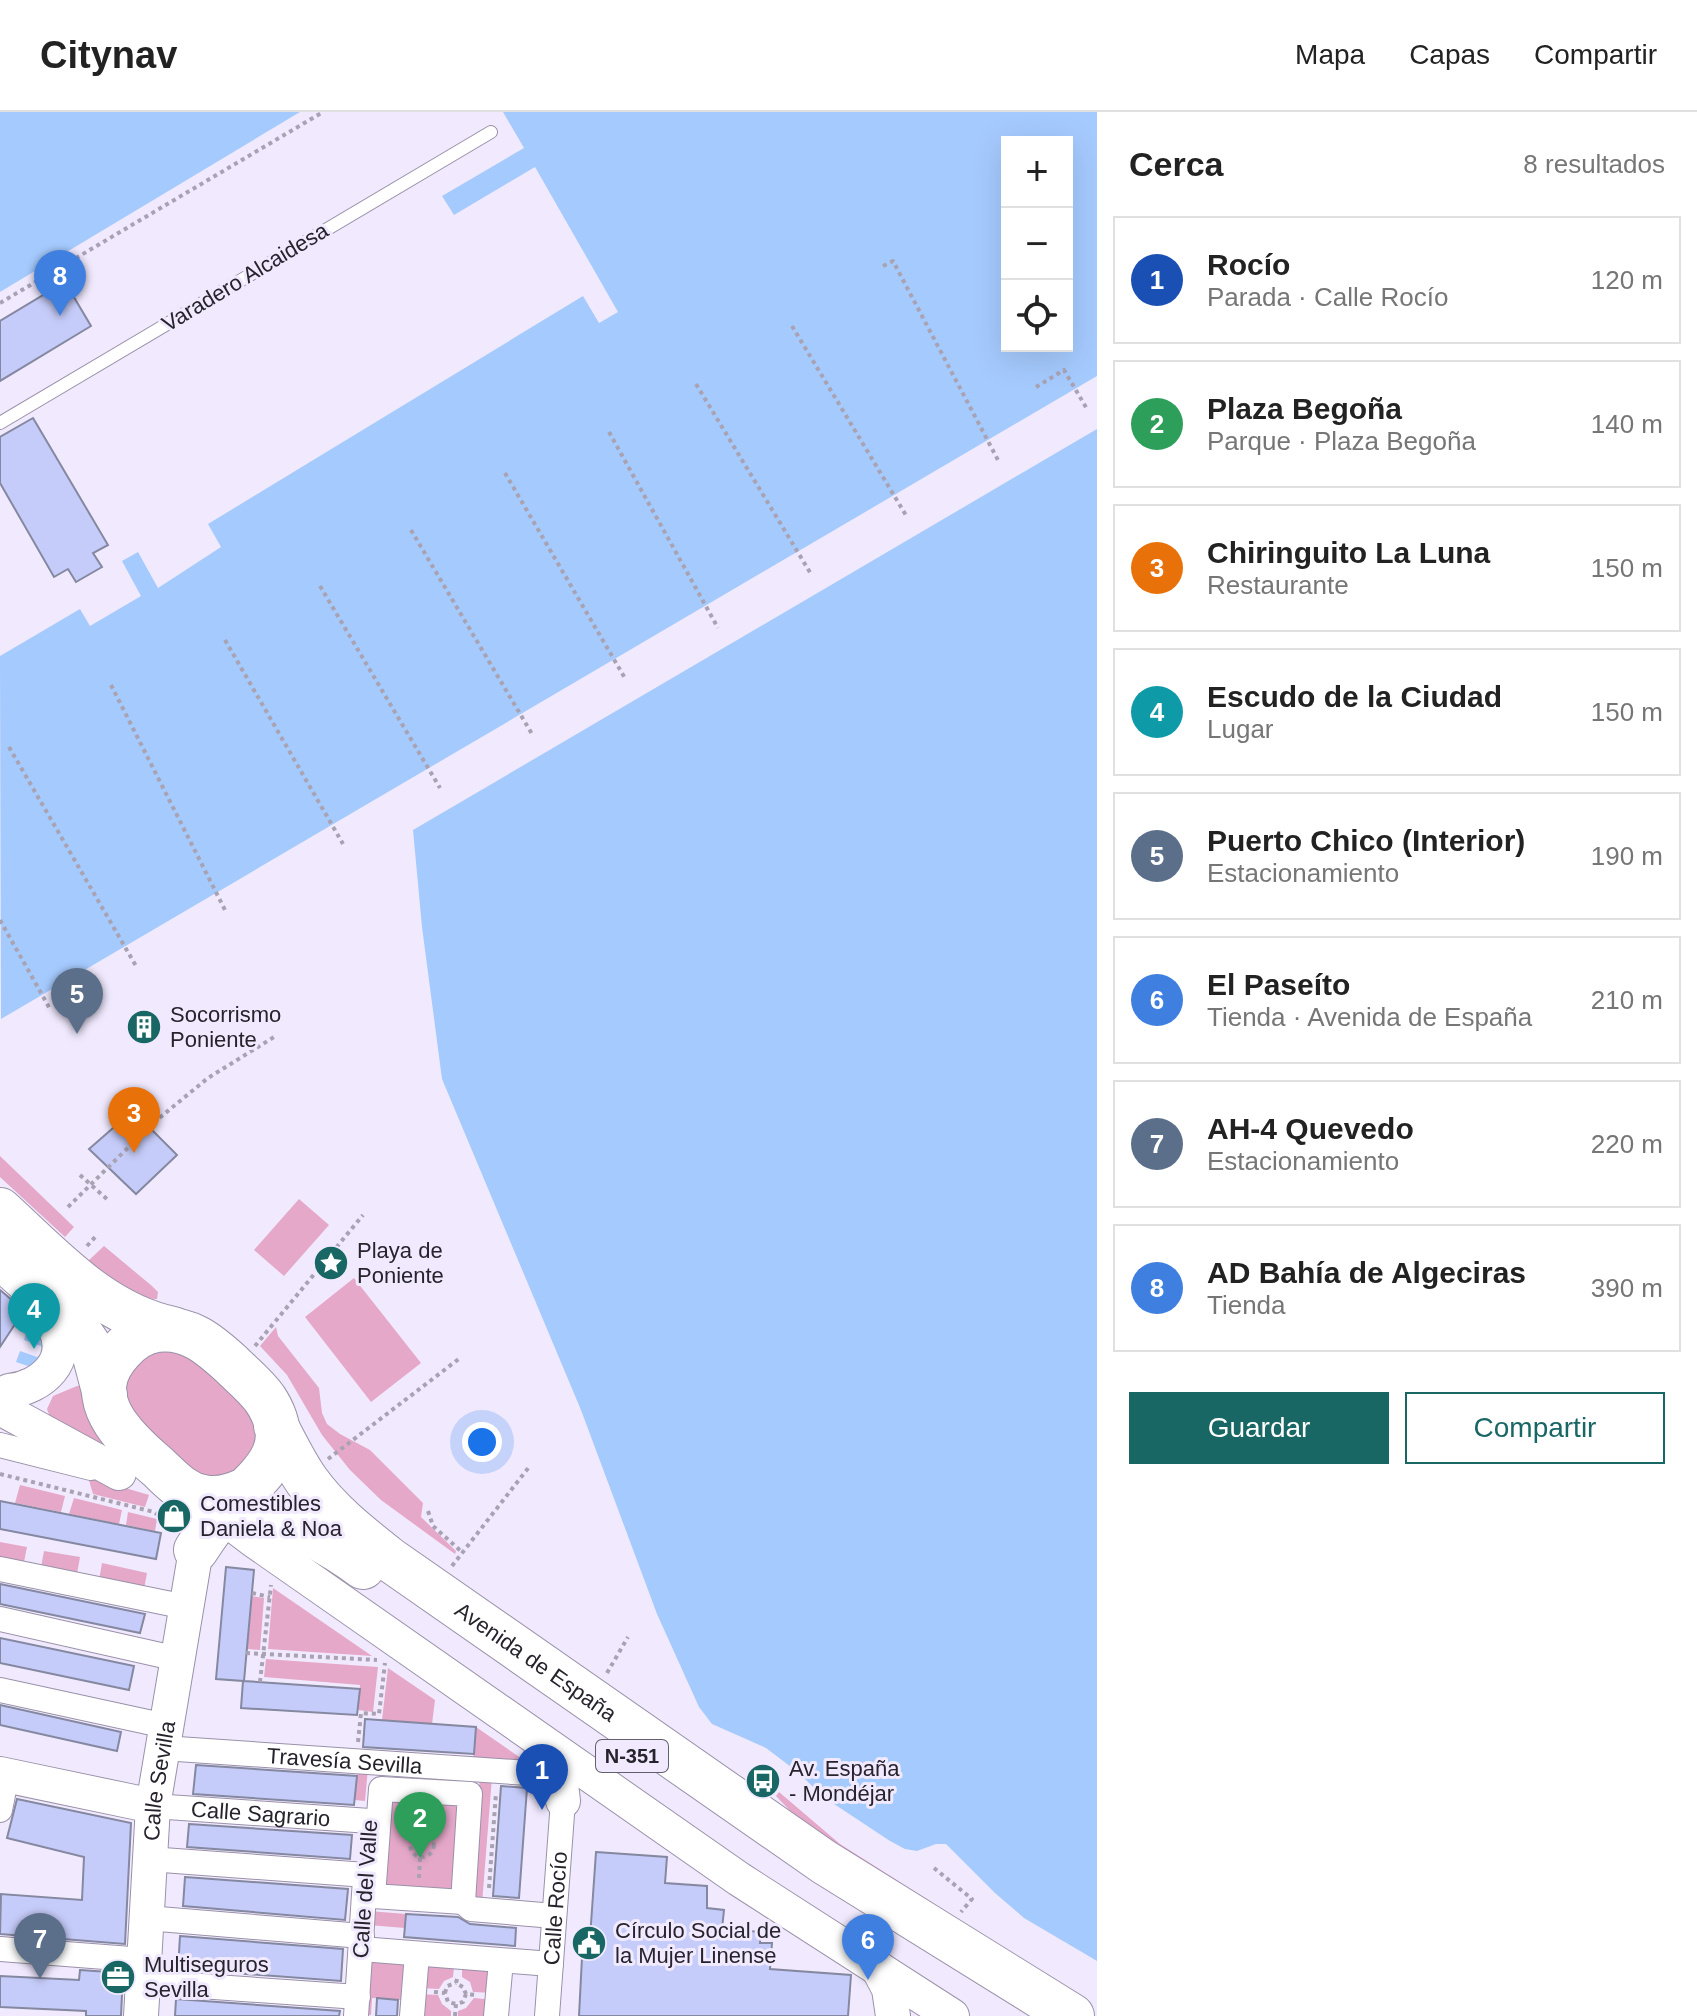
<!DOCTYPE html>
<html lang="es">
<meta charset="utf-8">
<style>
:root{--surface:#fff;--page:#f6f6f6;--text:#222;--muted:#767676;--line:#e0e0e0;--accent:#196764}
body{margin:0;font-family:Helvetica,sans-serif;background:var(--page);color:var(--text)}
.controls{position:absolute;right:24px;top:24px;display:grid;overflow:hidden;border-radius:0px;box-shadow:0 8px 32px #0002}
.controls button{width:72px;height:72px;display:grid;place-items:center;padding:0;border:0;border-bottom:2px solid var(--line);background:var(--surface);color:var(--text);font:40px sans-serif}
.you{position:absolute;left:482px;top:1330px;width:28px;height:28px;margin:-20px;border:6px solid #fff;border-radius:50%;background:#1a73e8;box-shadow:0 0 0 12px #1a73e833}
.badge{display:grid;place-items:center;width:52px;height:52px;border-radius:50%;background:var(--accent);color:#fff;font-size:26px;font-weight:700}
.pin{position:absolute;translate:-50% -66px;filter:drop-shadow(0 2px 4px #0008)}
.pin::after{content:'';position:absolute;top:42px;width:28px;height:24px;background:inherit;clip-path:polygon(0 0,100% 0,50% 100%)}
.list{margin:0;padding:0;list-style:none}
h2{display:flex;justify-content:space-between;align-items:center;height:104px;margin:0;padding:0 32px;font-size:34px}
h2 small{font-size:26px;font-weight:400;color:var(--muted)}
.list li{display:grid;grid-template-columns:52px 1fr auto;gap:24px;align-items:center;box-sizing:border-box;height:128px;margin:0 16px 16px;padding:0 16px;border:2px solid var(--line);border-radius:0px}
.list b{display:block;font-size:30px;white-space:nowrap}
.list p{margin:0;font-size:26px;white-space:nowrap;color:var(--muted)}
.list em{font-size:26px;font-style:normal;color:var(--muted)}
.actions{display:flex;gap:16px;padding:24px 32px}
.actions a{flex:1;padding:18px 0;border:2px solid var(--accent);border-radius:0px;text-align:center;font-size:28px;color:var(--accent)}
.actions .main{background:var(--accent);color:#fff}
.icon{flex:none;width:44px;height:44px;fill:none;stroke:currentColor;stroke-width:2;stroke-linecap:round;stroke-linejoin:round}
.map{position:relative;flex:none;width:1097px;height:1904px;overflow:hidden}
header{display:flex;align-items:center;gap:48px;box-sizing:border-box;height:112px;padding:0 40px;background:var(--surface);border-bottom:2px solid var(--line)}
header strong{font-size:38px}
nav{display:flex;gap:44px;margin-inline-start:auto;font-size:28px}
main{display:flex}
aside{flex:1;background:var(--surface)}
.map>svg:first-child{display:block}
.green{fill:#e5a8c9}
.water{fill:#a5cafe;fill-rule:evenodd}
.building{fill:#c6ccf9;stroke:#8588a1;stroke-width:2}
.lines{fill:none;stroke-linecap:round;stroke-linejoin:round}
.lane-casing{stroke:#9a91a9;stroke-width:14}
.street-casing{stroke:#9a91a9;stroke-width:26}
.secondary-casing{stroke:#9a91a9;stroke-width:36}
.highway-casing{stroke:#9a91a9;stroke-width:46}
.path{stroke:#a8a2b3;stroke-width:4;stroke-dasharray:4 4;stroke-linecap:butt}
.lane{stroke:#fff;stroke-width:12}
.street{stroke:#fff;stroke-width:24}
.secondary{stroke:#fff;stroke-width:34}
.highway{stroke:#fff;stroke-width:44}
.labels{text-anchor:middle;dominant-baseline:central;stroke-width:6;stroke-linejoin:round;paint-order:stroke}
.shield{fill:#f1eaff;stroke:#645f6c;stroke-width:2}
.shield-label{font-size:20px;font-weight:bold;fill:#27232d}
.street-label{font-size:22px;fill:#27232d;stroke:#f1eaff}
.poi-label{font-size:22px;fill:#27232d;stroke:#f1eaff;text-anchor:start}
</style>
<header>
<strong>Citynav</strong>
<nav><a>Mapa</a><a>Capas</a><a>Compartir</a></nav>
</header>
<main>
<div class="map">
<svg width="1097" height="1904" viewBox="0 0 1097 1904">
<rect width="100%" height="100%" fill="#f1eaff"/>
<g class="green">
<path d="M0,1044L74,1115L65,1125L0,1065Z"/>
<path d="M299,1087L329,1113L284,1164L254,1138Z"/>
<path d="M104,1134L152,1174L158,1180L157,1187C132,1188 107,1164 87,1150Z"/>
<path d="M354,1166L421,1251L371,1290L305,1205Z"/>
<path d="M276,1215L278,1224L319,1276L322,1301L327,1312L340,1322L370,1338L423,1391L421,1405L456,1439L455,1442L381,1388L350,1358L322,1323L287,1263L260,1234Z"/>
<path d="M157,1234L200,1245L261,1314L249,1355L208,1370L128,1307L124,1263Z"/>
<path d="M77,1274H81L127,1354L52,1311L47,1297L53,1284Z"/>
<path d="M88,1365L149,1383L145,1395L93,1382Z"/>
<path d="M20,1373L65,1384L61,1400L15,1391Z"/>
<path d="M74,1386L122,1398L119,1412L69,1402Z"/>
<path d="M128,1400L157,1407L155,1419L126,1413Z"/>
<path d="M0,1430L27,1435L24,1450L0,1445Z"/>
<path d="M44,1439L80,1445L77,1462L41,1455Z"/>
<path d="M102,1451L147,1461L144,1477L99,1468Z"/>
<path d="M273,1476L372,1544L268,1537Z"/>
<path d="M251,1484L264,1486L260,1538L247,1537Z"/>
<path d="M266,1547L378,1555L373,1600L358,1598L360,1573L264,1565Z"/>
<path d="M388,1556L435,1588L432,1612L382,1608Z"/>
<path d="M476,1615L525,1649L473,1647Z"/>
<path d="M358,1655L368,1656L365,1689L355,1688Z"/>
<path d="M480,1664L492,1665L482,1792L364,1789L373,1671L479,1678Z"/>
<path d="M779,1680L840,1732L980,1821L976,1829L798,1707L776,1684Z"/>
<path d="M369,1799L406,1802L405,1816L368,1813Z"/>
<path d="M366,1843L406,1846L403,1888L372,1886L371,1903L362,1902Z"/>
<path d="M420,1852L454,1855L453,1865L444,1869L439,1877L419,1876Z"/>
<path d="M462,1855L498,1858L495,1881L473,1880L470,1870L462,1865Z"/>
<path d="M419,1882L438,1883L442,1892L451,1899V1904H417Z"/>
<path d="M474,1886L494,1888L492,1904H458V1899L466,1896Z"/>
</g>
<g class="water">
<path d="M0,0H300L0,180Z"/>
<path d="M503,0H1097V264L1,907L0,544L80,497L90,514L141,484L122,449L138,440L158,476L221,435L208,412L583,184L599,211L618,200L535,55L454,103L442,84L524,36ZM1007,30H1067V234H1007Z"/>
<path d="M1097,317V1849L1024,1806L995,1781L946,1732H936L917,1739L905,1737L890,1729L822,1684L799,1661L766,1636L712,1612L699,1595L657,1502L581,1298L442,967L422,815L413,718Z"/>
<path d="M28,1215L49,1223L46,1242L37,1257L16,1250L20,1239L37,1245L43,1241L41,1234L24,1228Z"/>
</g>
<g class="building">
<path d="M65,170L91,214L0,269V209Z"/>
<path d="M33,306L108,433L93,441L102,455L76,470L68,457L54,465L0,371V325Z"/>
<path d="M128,1003L143,1019L148,1014L177,1043L136,1082L89,1037Z"/>
<path d="M0,1178L13,1189V1197L19,1206L0,1235Z"/>
<path d="M0,1389L161,1421L156,1447L0,1417Z"/>
<path d="M226,1455L254,1458L244,1569L360,1577L357,1603L241,1596L243,1569L216,1567Z"/>
<path d="M0,1472L145,1502L140,1521L0,1492Z"/>
<path d="M0,1526L134,1554L129,1578L0,1551Z"/>
<path d="M0,1593L121,1620L117,1639L0,1613Z"/>
<path d="M365,1607L476,1615L474,1642L363,1635Z"/>
<path d="M196,1653L357,1664L354,1693L193,1682Z"/>
<path d="M501,1674L527,1676L519,1786L493,1784Z"/>
<path d="M17,1687L131,1711L125,1832L0,1822L1,1782L82,1788L84,1745L7,1726Z"/>
<path d="M189,1712L352,1723L350,1747L187,1735Z"/>
<path d="M596,1740L667,1745L665,1771L707,1774V1796L724,1798L722,1817L761,1820L760,1831H772L770,1857L851,1863L848,1904H579L583,1826H590Z"/>
<path d="M185,1765L348,1777L345,1808L183,1794Z"/>
<path d="M406,1802L458,1805L470,1812L516,1816L515,1834L404,1825Z"/>
<path d="M180,1824L343,1837L341,1869L178,1857Z"/>
<path d="M80,1858L123,1861L121,1904H86V1899L0,1895V1864L79,1868Z"/>
<path d="M377,1886L398,1888L397,1904H376Z"/>
<path d="M176,1887L340,1899L339,1904H175Z"/>
</g>
<g class="lines">
<g class="lane-casing">
<path id="lane" d="M0,311L491,20"/>
</g>
<g class="street-casing">
<g id="street">
<path d="M0,1333L91,1356"/>
<path d="M0,1457L186,1495"/>
<path d="M0,1507L178,1547"/>
<path d="M0,1578L166,1614"/>
<path id="s1" d="M163,1636L528,1661"/>
<path d="M381,1677L470,1682L463,1790L373,1784Z"/>
<path id="s2" d="M153,1694L370,1709"/>
<path d="M0,1698L7,1663"/>
<path d="M149,1747L366,1763"/>
<path d="M463,1790L471,1797L554,1804"/>
<path d="M147,1806L362,1824"/>
<path d="M0,1837L144,1848"/>
<path d="M361,1837L551,1852"/>
<path d="M143,1870L358,1885"/>
<path d="M356,1904L365,1767"/>
<path d="M412,1904L417,1842"/>
<path d="M496,1904L501,1849"/>
<path id="s3" d="M547,1904L563,1689"/>
</g>
</g>
<g class="secondary-casing">
<g id="secondary">
<path d="M9,1279C41,1276 73,1248 54,1214C49,1205 39,1198 32,1191"/>
<path d="M0,1296L119,1361"/>
<path d="M202,1389L252,1427L739,1767L952,1904"/>
<path d="M550,1636L559,1655L563,1689"/>
<path d="M0,1662L153,1694"/>
<path d="M878,1856L889,1877L893,1904"/>
<path id="s4" d="M141,1904L153,1694L196,1438"/>
</g>
</g>
<g class="highway-casing">
<g id="highway">
<path d="M0,1098C53,1146 101,1202 173,1217"/>
<path d="M0,1144L73,1210L94,1241L105,1283"/>
<path id="s5" d="M276,1314C286,1333 295,1352 307,1369C329,1400 360,1424 389,1447L824,1750L1072,1904"/>
<path d="M218,1386C271,1401 318,1422 363,1455"/>
<path d="M196,1438C207,1421 219,1404 233,1390C265,1360 296,1334 265,1287C256,1274 242,1263 231,1252C209,1232 188,1214 157,1218C142,1220 130,1229 121,1239C79,1285 124,1326 158,1355C172,1368 184,1382 203,1385C217,1388 232,1384 245,1378"/>
</g>
</g>
<g class="path">
<path d="M883,154L893,149L999,350"/>
<path d="M0,191L323,0"/>
<path d="M792,214L907,405"/>
<path d="M696,272L811,462"/>
<path d="M1036,275L1064,258L1087,297"/>
<path d="M609,320L718,516"/>
<path d="M505,361L626,568"/>
<path d="M411,418L532,622"/>
<path d="M320,474L440,676"/>
<path d="M225,528L343,732"/>
<path d="M111,573L226,800"/>
<path d="M9,635L136,854"/>
<path d="M0,808L50,897"/>
<path d="M80,1063L108,1088"/>
<path d="M68,1095L152,1012L208,966L274,925"/>
<path d="M87,1134L96,1124"/>
<path d="M255,1234L363,1103"/>
<path d="M328,1347L460,1246"/>
<path d="M0,1362L154,1400L173,1414"/>
<path d="M428,1399L433,1414L463,1441"/>
<path d="M452,1454L529,1355"/>
<path d="M252,1481L270,1485"/>
<path d="M246,1541L377,1548"/>
<path d="M607,1561L628,1525"/>
<path d="M260,1570L271,1473"/>
<path d="M358,1630L361,1601L379,1602L385,1551"/>
<path d="M423,1720L424,1699"/>
<circle cx="422" cy="1733" r="12"/>
<path d="M934,1756L972,1787L961,1800"/>
<path d="M419,1766L420,1745"/>
<path d="M489,1776L496,1681"/>
<path d="M457,1867L456,1871L463,1875L466,1882"/>
<path d="M434,1880L445,1881L448,1890L456,1892"/>
<path d="M445,1881L447,1874L456,1871"/>
<path d="M455,1904L456,1892L463,1890L466,1882L476,1883"/>
</g>
<use href="#lane" class="lane"/>
<use href="#street" class="street"/>
<use href="#secondary" class="secondary"/>
<use href="#highway" class="highway"/>
</g>
<defs>
<g id="building-disc" transform="scale(1.8)"><circle r="9.5" fill="#196764" stroke="#f1eaff"/><path d="M-4-6H4V6H1V3H-1V6H-4ZM-2.5-4.3h1.7v1.8h-1.7ZM.8-4.3h1.7v1.8H.8ZM-2.5-1h1.7V.8h-1.7ZM.8-1h1.7V.8H.8Z" fill="#fff"/></g>
<g id="sight-disc" transform="scale(1.8)"><circle r="9.5" fill="#196764" stroke="#f1eaff"/><path d="M0-6L1.8-2.2L6-1.7L2.9 1.2L3.7 5.4L0 3.3L-3.7 5.4L-2.9 1.2L-6-1.7L-1.8-2.2Z" fill="#fff"/></g>
<g id="shop-disc" transform="scale(1.8)"><circle r="9.5" fill="#196764" stroke="#f1eaff"/><path d="M-5-2.5h2.3a2.7 3.5 0 0 1 5.4 0H5L5.5 6h-11ZM-1.5-2.5h3a1.5 2.3 0 0 0-3 0Z" fill="#fff"/></g>
<g id="bus-disc" transform="scale(1.8)"><circle r="9.5" fill="#196764" stroke="#f1eaff"/><path d="M-5-6H5V4H4V6H2V4H-2V6H-4V4H-5ZM-3.5-4V0h7V-4ZM-3.5 1.2v1.5H-2V1.2ZM2 1.2v1.5H3.5V1.2Z" fill="#fff"/></g>
<g id="civic-disc" transform="scale(1.8)"><circle r="9.5" fill="#196764" stroke="#f1eaff"/><path d="M-.6-6.5H3V-4.5H.6V-3L4-1V1h2V6H-6V1h2V-1L-.6-3ZM-1.2 2.5V6h2.4V2.5Z" fill="#fff"/></g>
<g id="office-disc" transform="scale(1.8)"><circle r="9.5" fill="#196764" stroke="#f1eaff"/><path d="M-6-3h4V-5.5h4V-3h4V5H-6ZM-1-4.5V-3h2v-1.5ZM-6 0V1H6V0Z" fill="#fff"/></g>
</defs>
<g fill-rule="evenodd">
<use href="#building-disc" x="144" y="915"/>
<use href="#sight-disc" x="331" y="1151"/>
<use href="#shop-disc" x="174" y="1404"/>
<use href="#bus-disc" x="763" y="1669"/>
<use href="#civic-disc" x="589" y="1831"/>
<use href="#office-disc" x="118" y="1865"/>
</g>
<g class="labels">
<rect class="shield" x="596" y="1628" width="72" height="32" rx="6"/>
<g class="shield-label">
<text x="632" y="1644">N-351</text>
</g>
<g class="street-label">
<text transform="translate(245 165) rotate(-31)">Varadero Alcaidesa</text>
<text stroke="none"><textPath href="#s5" startOffset="356">Avenida de España</textPath></text>
<text stroke="none"><textPath href="#s1" startOffset="182">Travesía Sevilla</textPath></text>
<text stroke="none"><textPath href="#s4" startOffset="236">Calle Sevilla</textPath></text>
<text stroke="none"><textPath href="#s2" startOffset="108">Calle Sagrario</textPath></text>
<text transform="translate(365 1777) rotate(-86)">Calle del Valle</text>
<text stroke="none"><textPath href="#s3" startOffset="108">Calle Rocío</textPath></text>
</g>
<g class="poi-label">
<text x="170" y="902">Socorrismo<tspan x="170" dy="25">Poniente</tspan></text>
<text x="357" y="1138">Playa de<tspan x="357" dy="25">Poniente</tspan></text>
<text x="200" y="1391">Comestibles<tspan x="200" dy="25">Daniela &amp; Noa</tspan></text>
<text x="789" y="1656">Av. España<tspan x="789" dy="25">- Mondéjar</tspan></text>
<text x="615" y="1818">Círculo Social de<tspan x="615" dy="25">la Mujer Linense</tspan></text>
<text x="144" y="1852">Multiseguros<tspan x="144" dy="25">Sevilla</tspan></text>
</g>
</g>
</svg>
<div class="controls">
<button>+</button>
<button>−</button>
<button><svg class="icon" aria-label="locate" viewBox="0 0 24 24"><circle cx="12" cy="12" r="6"/><path d="M12 2v4M12 18v4M2 12h4M18 12h4"/></svg></button>
</div>
<div class="you"></div>
<div class="pin badge" style="left:542px;top:1698px;background:#1a4fb4">1</div>
<div class="pin badge" style="left:420px;top:1746px;background:#2e9e5b">2</div>
<div class="pin badge" style="left:134px;top:1041px;background:#e8710a">3</div>
<div class="pin badge" style="left:34px;top:1237px;background:#0f9aa8">4</div>
<div class="pin badge" style="left:77px;top:922px;background:#5c6f8a">5</div>
<div class="pin badge" style="left:868px;top:1868px;background:#3f7fe0">6</div>
<div class="pin badge" style="left:40px;top:1867px;background:#5c6f8a">7</div>
<div class="pin badge" style="left:60px;top:204px;background:#3f7fe0">8</div>
</div>
<aside>
<h2>Cerca<small>8 resultados</small></h2>
<ul class="list">
<li><span class="badge" style="background:#1a4fb4">1</span><div><b>Rocío</b><p>Parada · Calle Rocío</p></div><em>120 m</em></li>
<li><span class="badge" style="background:#2e9e5b">2</span><div><b>Plaza Begoña</b><p>Parque · Plaza Begoña</p></div><em>140 m</em></li>
<li><span class="badge" style="background:#e8710a">3</span><div><b>Chiringuito La Luna</b><p>Restaurante</p></div><em>150 m</em></li>
<li><span class="badge" style="background:#0f9aa8">4</span><div><b>Escudo de la Ciudad</b><p>Lugar</p></div><em>150 m</em></li>
<li><span class="badge" style="background:#5c6f8a">5</span><div><b>Puerto Chico (Interior)</b><p>Estacionamiento</p></div><em>190 m</em></li>
<li><span class="badge" style="background:#3f7fe0">6</span><div><b>El Paseíto</b><p>Tienda · Avenida de España</p></div><em>210 m</em></li>
<li><span class="badge" style="background:#5c6f8a">7</span><div><b>AH-4 Quevedo</b><p>Estacionamiento</p></div><em>220 m</em></li>
<li><span class="badge" style="background:#3f7fe0">8</span><div><b>AD Bahía de Algeciras</b><p>Tienda</p></div><em>390 m</em></li>
</ul>
<div class="actions"><a class="main">Guardar</a><a>Compartir</a></div>
</aside>
</main>
